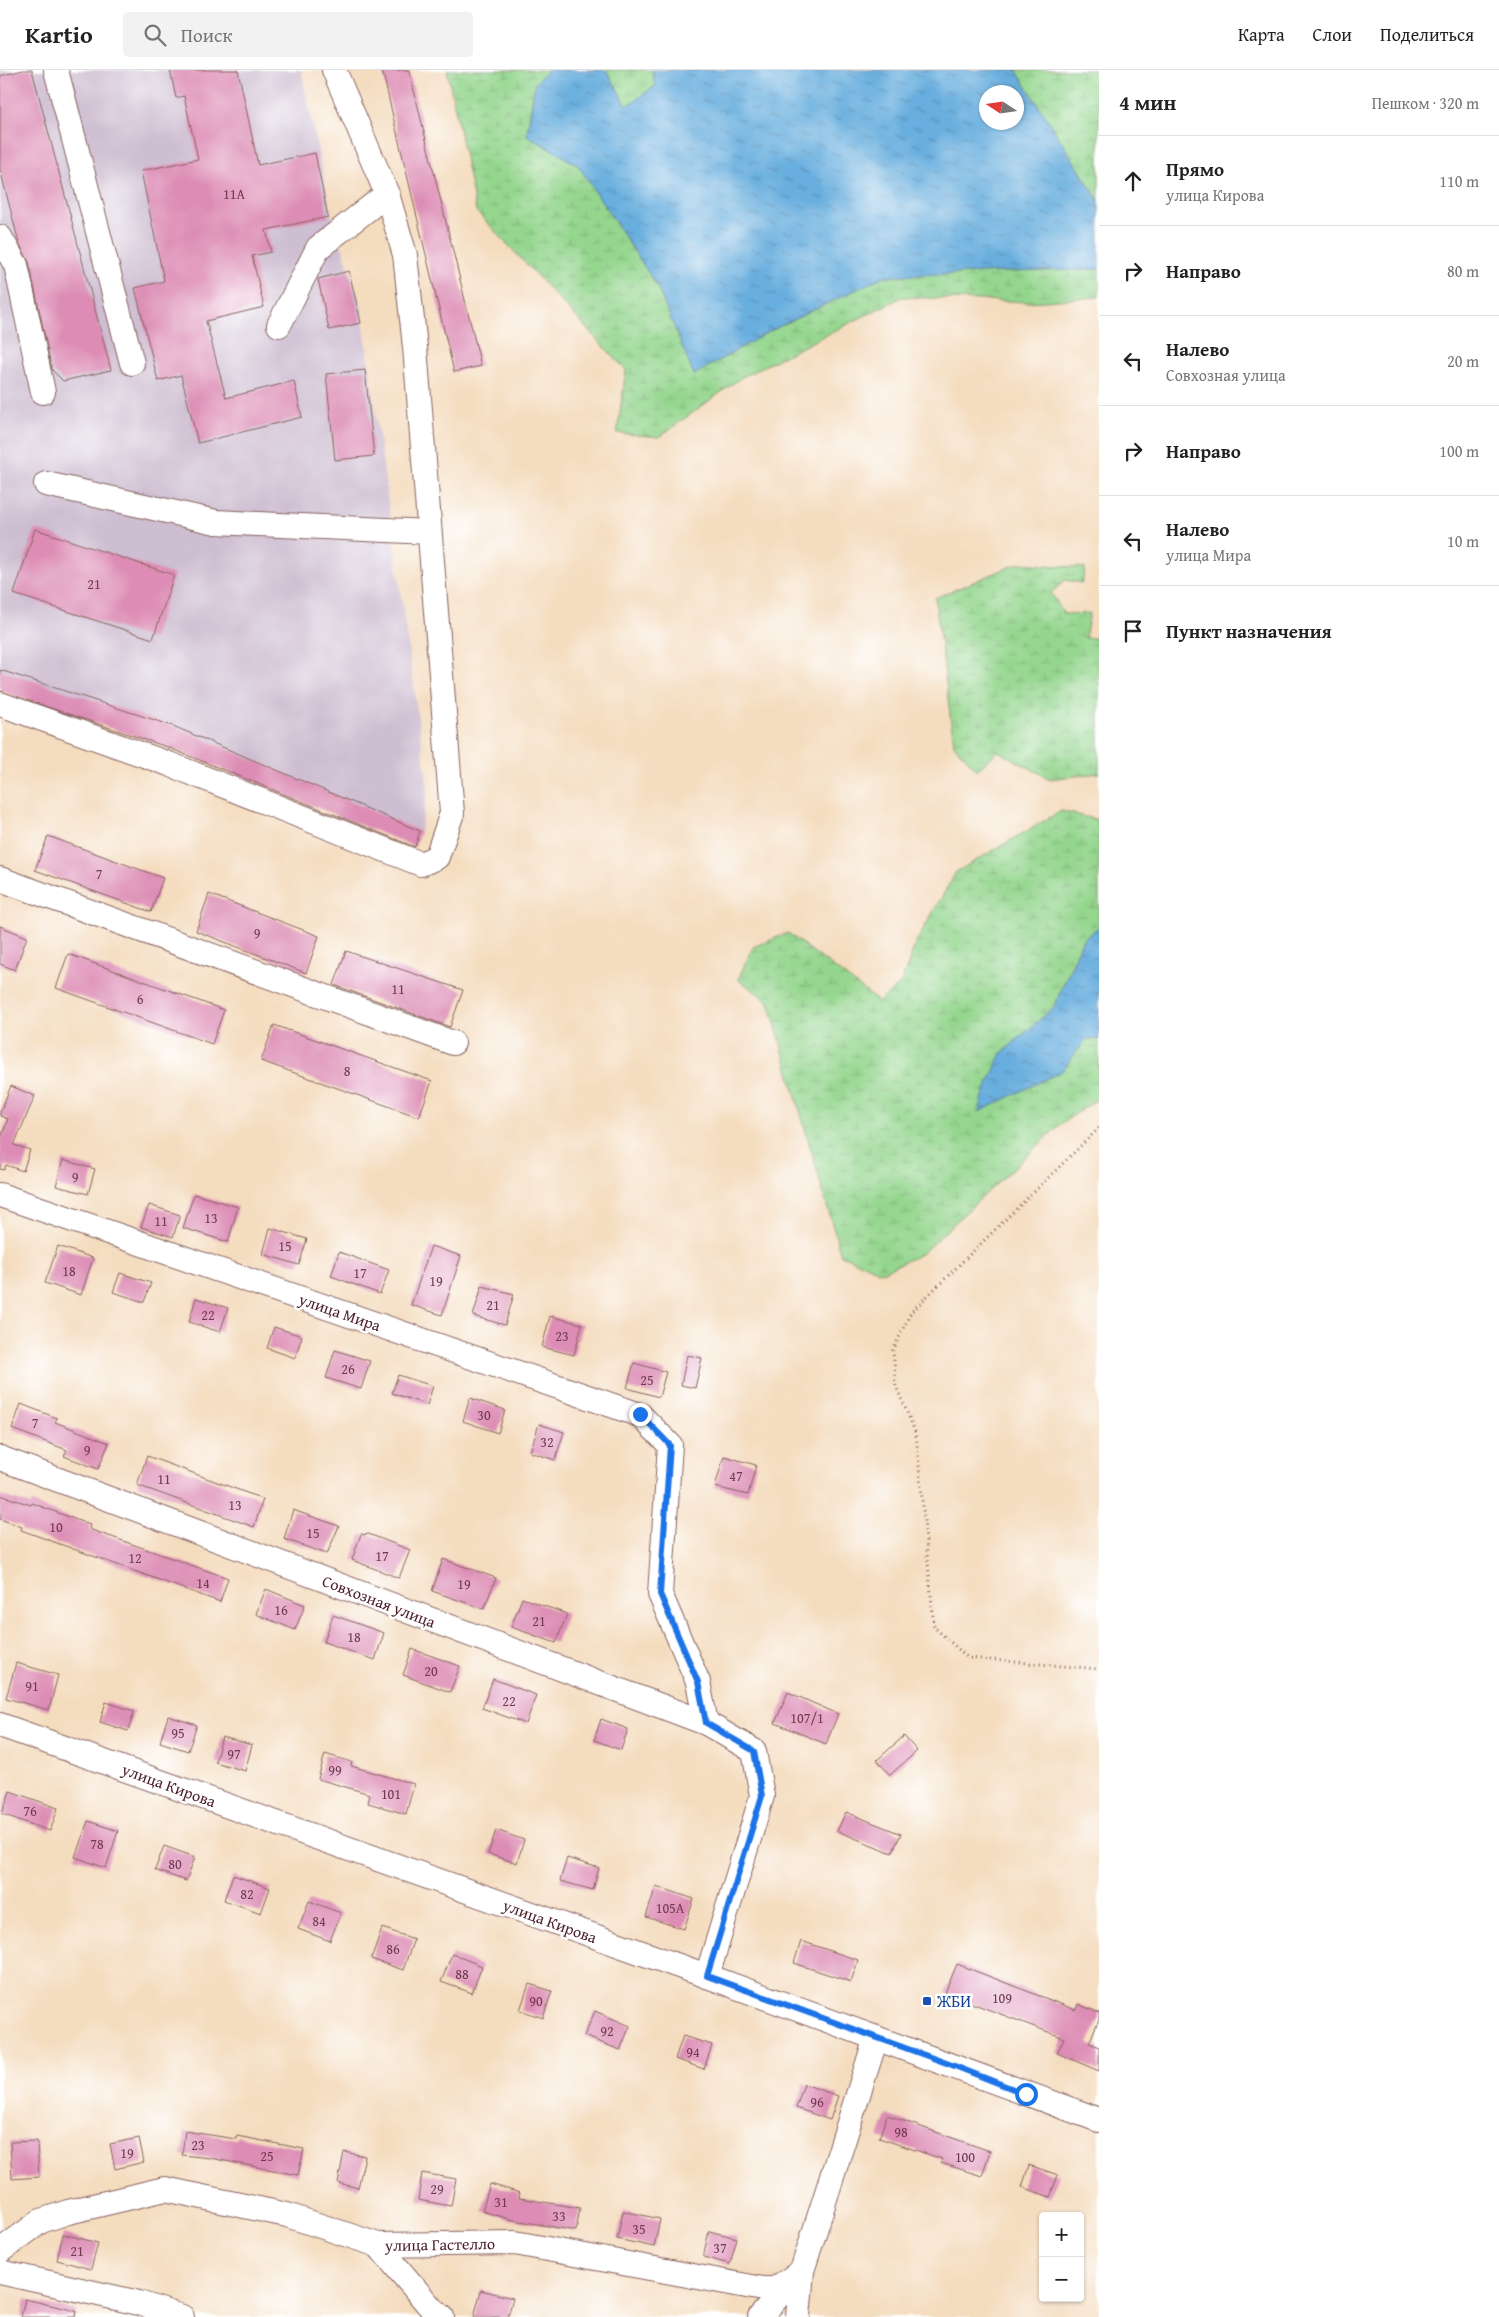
<!DOCTYPE html>
<html lang="ru">
<meta charset="utf-8">
<style>
:root{--surface:#fff;--page:#f2f2f2;--text:#222;--muted:#767676;--line:#e0e0e0}
body{margin:0;font-family:"Gentium Book Plus",serif;background:var(--page);color:var(--text)}
.controls{position:absolute;right:15px;bottom:15px;display:grid;overflow:hidden;border-radius:5px;box-shadow:0 1px 4px #0004}
.controls button{width:45px;height:45px;display:grid;place-items:center;padding:0;border:0;border-bottom:1px solid var(--line);background:var(--surface);color:var(--text);font:25px sans-serif}
.compass{position:absolute;left:979px;top:15px;width:45px;height:45px;border-radius:50%;background:var(--surface);box-shadow:0 1px 4px #0004;rotate:282deg}
.stop{position:absolute;width:15px;height:15px;margin:-11px;border:4px solid #1a73e8;border-radius:50%;background:#fff}
.stop.end{background:#1a73e8;border-color:#fff;box-shadow:0 1px 5px #0008}
.list{margin:0;padding:0;list-style:none}
h2{display:flex;justify-content:space-between;align-items:center;height:65px;margin:0;padding:0 20px;font-size:21px}
h2 small{font-size:16px;font-weight:400;color:var(--muted)}
.list li{display:grid;grid-template-columns:32px 1fr auto;gap:15px;align-items:center;box-sizing:border-box;height:90px;padding:0 20px;border-top:1px solid var(--line)}
.list b{display:block;font-size:19px;white-space:nowrap}
.list p{margin:0;font-size:16px;white-space:nowrap;color:var(--muted)}
.list em{font-size:16px;font-style:normal;color:var(--muted)}
.icon{flex:none;width:28px;height:28px;fill:none;stroke:currentColor;stroke-width:2;stroke-linecap:round;stroke-linejoin:round}
.map{position:relative;flex:none;width:1099px;height:2247px;overflow:hidden}
header{display:flex;align-items:center;gap:30px;box-sizing:border-box;height:70px;padding:0 25px;background:var(--surface);border-bottom:1px solid var(--line)}
header strong{font-size:24px}
nav{display:flex;gap:28px;margin-inline-start:auto;font-size:18px}
.search{width:350px;height:45px;background:var(--page);display:flex;align-items:center;gap:12px;box-sizing:border-box;padding:0 18px;border-radius:5px;color:var(--muted);font-size:19px}
main{display:flex}
aside{flex:1;background:var(--surface)}
.map>svg:first-child{display:block}
.industrial{fill:#cebed1}
.wetland{fill:url(#wetland-marsh);stroke:#6f7a5c}
.water{fill:url(#water-ripples);stroke:#596684;fill-rule:evenodd}
.building{fill:#dd8db5}
.lines{fill:none;stroke-linecap:round;stroke-linejoin:round}
.minor-casing{stroke:#86615e;stroke-width:26}
.path{stroke:#86615e;stroke-width:3;stroke-dasharray:1 4;stroke-linecap:butt}
.minor{stroke:#fff;stroke-width:24}
.route{stroke:#1a73e8;stroke-width:6}
.transit-dot{fill:#1a4fb4;stroke:#fff;stroke-width:2}
.labels{text-anchor:middle;dominant-baseline:central;stroke-width:5;stroke-linejoin:round;paint-order:stroke}
.number-label{font-size:14px;fill:#6f3a4e}
.street-label{font-size:16px;fill:#4a1f2b;stroke:#fff}
.transit-label{font-size:16px;fill:#164399;stroke:#fff;text-anchor:start}
</style>
<header>
<strong>Kartio</strong>
<div class="search"><svg class="icon" aria-label="search" viewBox="0 0 24 24"><circle cx="10" cy="10" r="6"/><path d="M15 15l6 6"/></svg>Поиск</div>
<nav><a>Карта</a><a>Слои</a><a>Поделиться</a></nav>
</header>
<main>
<div class="map">
<svg width="1099" height="2247" viewBox="0 0 1099 2247">
<defs>
<pattern id="wetland-marsh" width="20" height="14" patternUnits="userSpaceOnUse" patternTransform="scale(1.25)"><rect width="20" height="14" fill="#94d68e"/><path d="M1 5h8M5 5V1M11 12h8M15 12V8" fill="none" stroke="#81b77b"/></pattern>
<pattern id="water-ripples" width="26" height="14" patternUnits="userSpaceOnUse" patternTransform="scale(1.25)"><rect width="26" height="14" fill="#68aede"/><path d="M2 4q2-2 4 0t4 0M15 11q2-2 4 0t4 0" fill="none" stroke="#588db4"/></pattern>
</defs>
<rect width="100%" height="100%" fill="#fff"/>
<filter id="ink" filterUnits="userSpaceOnUse"><feTurbulence type="fractalNoise" baseFrequency=".02" numOctaves="2"/><feDisplacementMap in="SourceGraphic" scale="10" xChannelSelector="R" yChannelSelector="G"/><feConvolveMatrix kernelMatrix="1 2 1 2 8 2 1 2 1" color-interpolation-filters="sRGB"/></filter>
<filter id="wash" filterUnits="userSpaceOnUse"><feTurbulence type="fractalNoise" baseFrequency=".0096" numOctaves="4" result="noise"/><feDisplacementMap in="SourceGraphic" scale="20" xChannelSelector="R" yChannelSelector="G"/><feGaussianBlur stdDeviation="1.12" result="paint"/><feColorMatrix in="noise" values="0 0 0 0 0 0 0 0 0 0 0 0 0 0 0 0 0 1.4 0 .05"/><feComposite in="paint" operator="in"/></filter>
<g filter="url(#wash)">
<rect width="100%" height="100%" fill="#f4dcbe"/>
<path class="industrial" d="M0,0H301L332,146L361,235L428,720L420,761L173,656L0,601Z"/>
<g class="wetland">
<path d="M447,0H548L535,13L527,65L578,95L657,216L694,304L768,262L884,206L1099,199V227L1029,232L902,227L742,307L659,367L617,363L626,300L476,141Z"/>
<path d="M606,0H652L655,16L627,36Z"/>
<path d="M1016,0H1099V131Z"/>
<path d="M1019,493L1085,498L1082,513L1065,510L1051,523L1064,544L1090,543L1085,568H1099V703L1050,709L998,681L977,700L954,675L935,528Z"/>
<path d="M1061,741L1099,750V857L1083,869L1054,937L1002,983L1062,1001L1086,969H1099V1028L1062,1053L921,1184L882,1202L841,1185L769,932L738,909L753,877L788,863L879,932L901,913L916,872L956,802Z"/>
</g>
<g class="water">
<path d="M548,0H606L627,36L655,16L652,0H1016L1099,131V199L884,206L768,262L694,305L657,216L578,95L527,65L535,13ZM986,22H1016V52H986Z"/>
<path d="M1099,857V969H1086L1062,1001L979,1042L985,1020L1002,983L1054,937L1083,869Z"/>
</g>
<g id="blocks">
<g class="building">
<path d="M23,0H32L111,300L63,311L52,300L29,192L19,173L0,99V6Z"/>
<path d="M170,0H238L258,95L315,83L328,147L266,160L271,182L252,186L264,237L206,251L226,328L294,311L302,347L198,373L181,305L158,311L135,218L164,211L141,101L198,89L184,26L176,28Z"/>
<path d="M382,0H409L481,296L454,302Z"/>
<path d="M349,201L361,253L329,260L318,209Z"/>
<path d="M365,300L374,386L335,390L326,304Z"/>
<path d="M35,459L174,505L153,569L14,524Z"/>
<path d="M0,600L173,656L420,761L415,777L167,677L0,621Z"/>
<path d="M48,766L163,808L151,842L35,800Z"/>
<path d="M209,824L319,866L306,903L196,861Z"/>
<path d="M0,856L27,867L15,900L0,894Z"/>
<path d="M346,881L463,920L450,957L334,915Z"/>
<path d="M68,884L224,940L212,974L56,918Z"/>
<path d="M274,955L432,1011L419,1047L261,991Z"/>
<path d="M11,1016L35,1026L14,1075L30,1080L23,1101L6,1095L4,1100L0,1099V1070L8,1049L0,1046V1042Z"/>
<path d="M63,1090L95,1099L88,1124L56,1116Z"/>
<path d="M194,1124L238,1137L228,1172L183,1158Z"/>
<path d="M149,1135L180,1145L173,1167L141,1157Z"/>
<path d="M270,1158L307,1169L299,1195L263,1184Z"/>
<path d="M58,1176L93,1188L81,1225L45,1213Z"/>
<path d="M431,1176L461,1186L442,1245L411,1235Z"/>
<path d="M339,1182L389,1200L380,1224L331,1206Z"/>
<path d="M120,1203L151,1213L144,1232L113,1222Z"/>
<path d="M482,1216L514,1224L505,1255L473,1246Z"/>
<path d="M196,1228L228,1238L220,1262L189,1252Z"/>
<path d="M550,1246L582,1254L574,1285L542,1277Z"/>
<path d="M274,1257L302,1266L295,1288L267,1278Z"/>
<path d="M335,1280L370,1291L361,1319L326,1308Z"/>
<path d="M687,1285L702,1288L695,1318L681,1315Z"/>
<path d="M634,1293L666,1302L659,1327L627,1318Z"/>
<path d="M398,1305L433,1316L427,1335L392,1323Z"/>
<path d="M470,1328L505,1340L498,1363L463,1351Z"/>
<path d="M21,1334L57,1348L55,1352L109,1373L98,1399L64,1386L67,1380L12,1359Z"/>
<path d="M539,1354L564,1362L555,1390L530,1382Z"/>
<path d="M147,1386L263,1429L254,1457L137,1415Z"/>
<path d="M724,1386L756,1395L748,1425L715,1417Z"/>
<path d="M0,1425L31,1435L32,1433L90,1455L89,1459L228,1508L220,1532L21,1460L22,1457L0,1449Z"/>
<path d="M293,1440L339,1456L327,1484L284,1469Z"/>
<path d="M366,1463L410,1480L399,1508L352,1490L361,1464L365,1465Z"/>
<path d="M443,1489L496,1508L484,1539L432,1521Z"/>
<path d="M266,1519L305,1535L295,1560L256,1544Z"/>
<path d="M522,1528L567,1544L556,1573L511,1557Z"/>
<path d="M333,1545L384,1563L375,1590L324,1572Z"/>
<path d="M412,1579L460,1596L450,1622L403,1605Z"/>
<path d="M16,1593L58,1605L49,1640L6,1628Z"/>
<path d="M493,1609L536,1625L526,1654L482,1638Z"/>
<path d="M788,1622L838,1644L826,1674L775,1653Z"/>
<path d="M106,1632L134,1641L128,1661L100,1652Z"/>
<path d="M168,1646L197,1655L188,1681L160,1672Z"/>
<path d="M601,1649L628,1659L621,1680L594,1670Z"/>
<path d="M904,1666L917,1681L890,1705L877,1690Z"/>
<path d="M222,1667L252,1675L245,1701L215,1692Z"/>
<path d="M325,1684L352,1692L351,1696L414,1714L406,1744L368,1733L370,1724L318,1709Z"/>
<path d="M10,1721L58,1738L50,1761L2,1744Z"/>
<path d="M846,1742L901,1764L892,1783L837,1761Z"/>
<path d="M88,1751L118,1761L106,1798L75,1787Z"/>
<path d="M496,1760L524,1770L517,1793L488,1784Z"/>
<path d="M164,1776L195,1787L186,1811L155,1800Z"/>
<path d="M567,1788L599,1798L593,1820L560,1811Z"/>
<path d="M233,1805L270,1818L261,1843L224,1830Z"/>
<path d="M656,1816L694,1829L684,1859L646,1847Z"/>
<path d="M309,1831L341,1843L330,1871L298,1859Z"/>
<path d="M382,1858L414,1869L403,1900L371,1889Z"/>
<path d="M801,1871L858,1890L851,1912L794,1893Z"/>
<path d="M452,1884L482,1896L472,1923L441,1912Z"/>
<path d="M957,1894L1076,1940L1078,1934L1099,1943V1949L1089,1973L1099,1977V2001L1057,1983L1064,1968L945,1923Z"/>
<path d="M529,1914L552,1921L543,1948L520,1940Z"/>
<path d="M595,1941L630,1956L620,1980L584,1966Z"/>
<path d="M683,1966L712,1975L704,1999L675,1989Z"/>
<path d="M804,2014L838,2026L830,2050L796,2038Z"/>
<path d="M887,2045L990,2081L982,2106L941,2093L942,2089L879,2068Z"/>
<path d="M185,2061L236,2069L237,2066L304,2079L298,2105L210,2088L182,2085Z"/>
<path d="M139,2068L144,2092L115,2099L110,2074Z"/>
<path d="M37,2071L39,2107L12,2109L10,2072Z"/>
<path d="M344,2082L365,2086L358,2118L338,2113Z"/>
<path d="M1029,2095L1058,2105L1050,2127L1022,2117Z"/>
<path d="M422,2103L456,2109L451,2136L418,2130Z"/>
<path d="M490,2114L520,2123L519,2128L580,2138L576,2161L509,2149L482,2141Z"/>
<path d="M623,2141L660,2149L654,2177L617,2169Z"/>
<path d="M709,2161L737,2168L730,2194L703,2187Z"/>
<path d="M63,2164L98,2173L91,2199L57,2190Z"/>
<path d="M481,2220L513,2228L508,2247H474Z"/>
<path d="M25,2229L76,2241L75,2247H21Z"/>
</g>
</g>
</g>
<g filter="url(#ink)">
<use href="#blocks" fill-opacity="0" stroke="#86615e" stroke-width="1"/>
<g class="lines">
<g class="minor-casing">
<g id="minor">
<path d="M56,0L132,293"/>
<path d="M0,167L16,195L43,322"/>
<path d="M279,255L318,178L387,124"/>
<path d="M46,414L216,452L429,462"/>
<path d="M0,634L169,694L421,794L437,787L452,743L415,277L405,185L387,124L334,0"/>
<path d="M0,809L453,973"/>
<path d="M0,1125L640,1345L670,1375L660,1524L698,1612L706,1653"/>
<path d="M0,1388L706,1653L754,1681L762,1726L707,1906"/>
<path d="M0,1655L707,1906L1099,2050"/>
<path d="M378,2175L432,2239L442,2247"/>
<path d="M0,2181L41,2151L68,2142L165,2119L287,2145L378,2175L515,2173L763,2219H775L802,2201"/>
<path d="M0,2202L139,2233L182,2247"/>
<path d="M760,2247L792,2211"/>
<path d="M798,2247L802,2201L876,1968"/>
</g>
</g>
<path class="path" d="M1099,1058L911,1242L893,1280L896,1316L916,1364L934,1557L968,1588L1099,1599"/>
<use href="#minor" class="minor"/>
</g>
</g>
<g class="lines" filter="url(#ink)">
<path class="route" d="M640,1344L670,1375L660,1524L698,1612L706,1653L754,1681L762,1726L707,1906L952,1995L1026,2024"/>
</g>
<rect class="transit-dot" x="922" y="1926" width="10" height="10" rx="2.5"/>
<g class="labels">
<g class="number-label">
<text x="234" y="124">11А</text>
<text x="94" y="514">21</text>
<text x="99" y="804">7</text>
<text x="257" y="863">9</text>
<text x="398" y="919">11</text>
<text x="140" y="929">6</text>
<text x="347" y="1001">8</text>
<text x="75" y="1107">9</text>
<text x="211" y="1148">13</text>
<text x="161" y="1151">11</text>
<text x="285" y="1176">15</text>
<text x="69" y="1201">18</text>
<text x="360" y="1203">17</text>
<text x="436" y="1211">19</text>
<text x="493" y="1235">21</text>
<text x="208" y="1245">22</text>
<text x="562" y="1266">23</text>
<text x="348" y="1299">26</text>
<text x="647" y="1310">25</text>
<text x="484" y="1345">30</text>
<text x="35" y="1353">7</text>
<text x="547" y="1372">32</text>
<text x="87" y="1380">9</text>
<text x="736" y="1406">47</text>
<text x="164" y="1409">11</text>
<text x="235" y="1435">13</text>
<text x="56" y="1457">10</text>
<text x="313" y="1463">15</text>
<text x="382" y="1486">17</text>
<text x="135" y="1488">12</text>
<text x="203" y="1513">14</text>
<text x="464" y="1514">19</text>
<text x="281" y="1540">16</text>
<text x="539" y="1551">21</text>
<text x="354" y="1567">18</text>
<text x="431" y="1601">20</text>
<text x="32" y="1616">91</text>
<text x="509" y="1631">22</text>
<text x="807" y="1648">107/1</text>
<text x="178" y="1663">95</text>
<text x="234" y="1684">97</text>
<text x="335" y="1700">99</text>
<text x="391" y="1724">101</text>
<text x="30" y="1741">76</text>
<text x="97" y="1774">78</text>
<text x="175" y="1794">80</text>
<text x="247" y="1824">82</text>
<text x="670" y="1838">105А</text>
<text x="319" y="1851">84</text>
<text x="393" y="1879">86</text>
<text x="462" y="1904">88</text>
<text x="1002" y="1928">109</text>
<text x="536" y="1931">90</text>
<text x="607" y="1961">92</text>
<text x="693" y="1982">94</text>
<text x="817" y="2032">96</text>
<text x="901" y="2062">98</text>
<text x="198" y="2075">23</text>
<text x="127" y="2083">19</text>
<text x="267" y="2086">25</text>
<text x="965" y="2087">100</text>
<text x="437" y="2119">29</text>
<text x="501" y="2132">31</text>
<text x="559" y="2146">33</text>
<text x="639" y="2159">35</text>
<text x="720" y="2178">37</text>
<text x="77" y="2181">21</text>
</g>
<g class="street-label">
<text transform="translate(340 1242) rotate(19)">улица Мира</text>
<text transform="translate(379 1531) rotate(21)">Совхозная улица</text>
<text transform="translate(169 1715) rotate(20)">улица Кирова</text>
<text transform="translate(550 1851) rotate(20)">улица Кирова</text>
<text transform="translate(440 2174) rotate(-1)">улица Гастелло</text>
</g>
<g class="transit-label">
<text x="937" y="1931">ЖБИ</text>
</g>
</g>
</svg>
<div class="controls">
<button>+</button>
<button>−</button>
</div>
<svg class="compass" viewBox="-18 -18 36 36"><path d="M0-13l5 13h-10z" fill="#e53935"/><path d="M0 13l5-13h-10z" fill="#767676"/></svg>
<div class="stop" style="left:1026px;top:2024px"></div>
<div class="stop end" style="left:640px;top:1344px"></div>
</div>
<aside>
<h2>4 мин<small>Пешком · 320 m</small></h2>
<ul class="list">
<li><svg class="icon" aria-label="ahead" viewBox="0 0 24 24"><path d="M12 20V5M6 11l6-6 6 6"/></svg><div><b>Прямо</b><p>улица Кирова</p></div><em>110 m</em></li>
<li><svg class="icon" aria-label="right" viewBox="0 0 24 24"><path d="M7 20v-9h11M14 6l5 5-5 5"/></svg><div><b>Направо</b></div><em>80 m</em></li>
<li><svg class="icon" aria-label="left" viewBox="0 0 24 24"><path d="M17 20v-9H6M10 6l-5 5 5 5"/></svg><div><b>Налево</b><p>Совхозная улица</p></div><em>20 m</em></li>
<li><svg class="icon" aria-label="right" viewBox="0 0 24 24"><path d="M7 20v-9h11M14 6l5 5-5 5"/></svg><div><b>Направо</b></div><em>100 m</em></li>
<li><svg class="icon" aria-label="left" viewBox="0 0 24 24"><path d="M17 20v-9H6M10 6l-5 5 5 5"/></svg><div><b>Налево</b><p>улица Мира</p></div><em>10 m</em></li>
<li><svg class="icon" aria-label="arrive" viewBox="0 0 24 24"><path d="M6 21V4h12l-3 4 3 4H6"/></svg><div><b>Пункт назначения</b></div></li>
</ul>
</aside>
</main>
